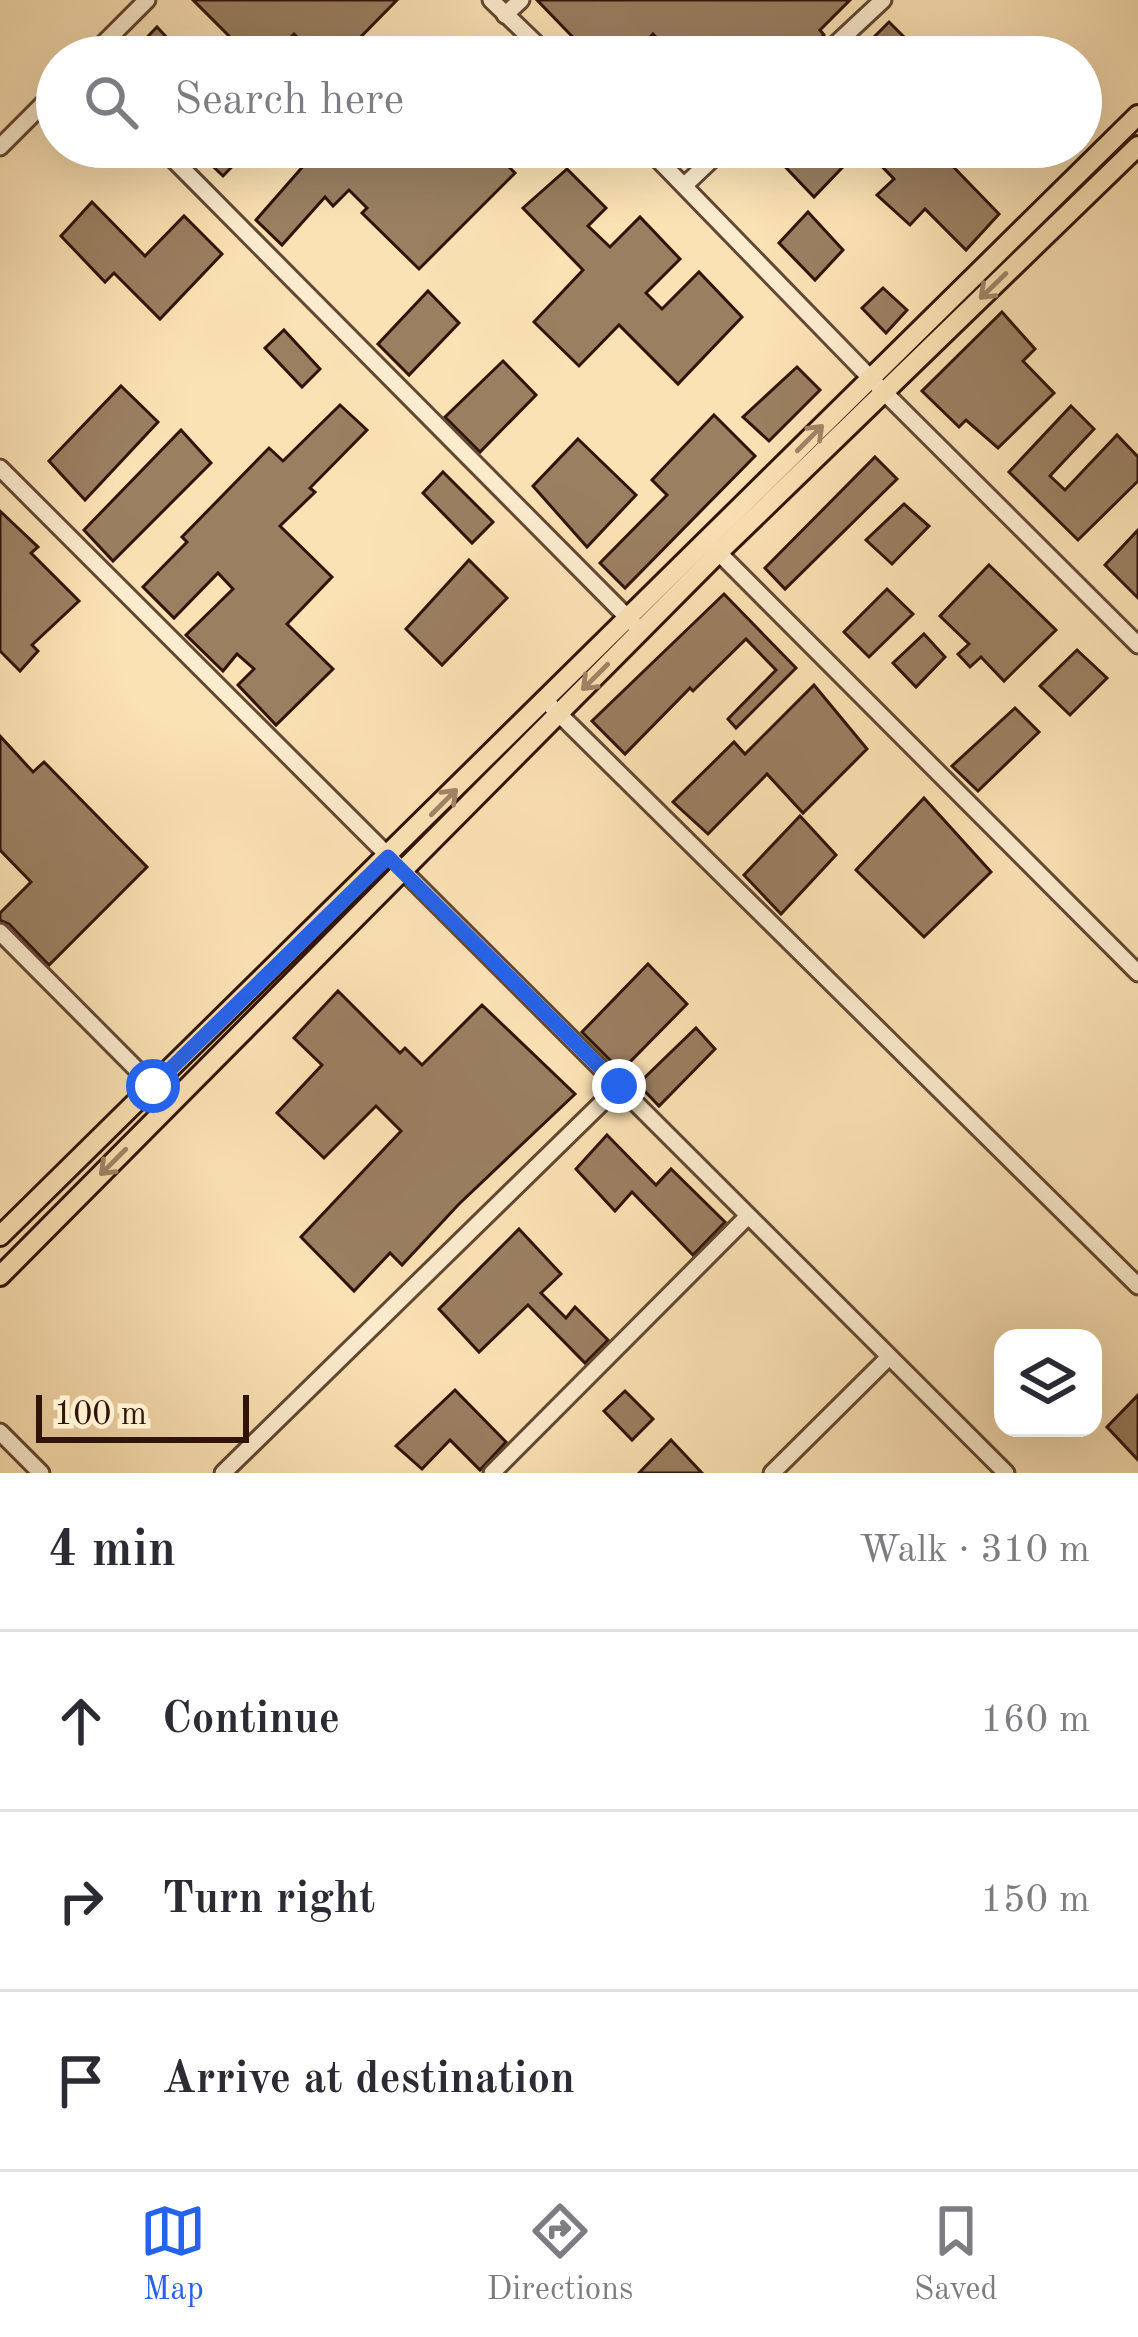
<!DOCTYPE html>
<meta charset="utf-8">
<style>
:root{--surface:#fff;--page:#f7f7f7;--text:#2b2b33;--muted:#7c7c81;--line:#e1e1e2;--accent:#2563eb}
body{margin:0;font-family:"Old Standard TT",serif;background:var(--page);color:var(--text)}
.controls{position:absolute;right:36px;bottom:36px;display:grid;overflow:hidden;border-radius:24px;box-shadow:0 12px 48px #0002}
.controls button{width:108px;height:108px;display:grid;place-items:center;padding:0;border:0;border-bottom:3px solid var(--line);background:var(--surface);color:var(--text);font:60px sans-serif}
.scale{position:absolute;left:36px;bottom:30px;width:213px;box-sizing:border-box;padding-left:12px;border:6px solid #301408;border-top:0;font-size:33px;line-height:42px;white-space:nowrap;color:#301408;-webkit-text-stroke:9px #fcecce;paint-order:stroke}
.stop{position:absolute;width:36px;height:36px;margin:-27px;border:9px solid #2563eb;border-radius:50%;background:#fff}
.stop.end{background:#2563eb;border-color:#fff;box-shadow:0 3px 12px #0008}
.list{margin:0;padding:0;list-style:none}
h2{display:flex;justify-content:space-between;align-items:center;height:156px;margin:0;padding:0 48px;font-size:51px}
h2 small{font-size:39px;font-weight:400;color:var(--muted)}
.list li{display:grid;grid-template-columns:78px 1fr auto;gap:36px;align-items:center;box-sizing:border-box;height:180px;padding:0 48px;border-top:3px solid var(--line)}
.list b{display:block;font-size:45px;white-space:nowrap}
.list em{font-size:39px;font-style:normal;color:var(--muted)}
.icon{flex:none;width:66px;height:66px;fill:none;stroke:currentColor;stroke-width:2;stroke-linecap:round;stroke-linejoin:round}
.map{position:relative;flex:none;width:1138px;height:1473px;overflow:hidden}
.search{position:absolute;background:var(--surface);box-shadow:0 12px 48px #0002;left:36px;right:36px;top:36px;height:132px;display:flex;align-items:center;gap:30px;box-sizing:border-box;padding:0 42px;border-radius:66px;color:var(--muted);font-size:45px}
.sheet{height:696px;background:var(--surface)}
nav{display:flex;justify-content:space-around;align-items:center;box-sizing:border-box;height:168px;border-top:3px solid var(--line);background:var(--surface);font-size:33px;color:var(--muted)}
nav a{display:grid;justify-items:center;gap:6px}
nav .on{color:var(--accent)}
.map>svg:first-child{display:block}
.building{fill:#9a7f61;stroke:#301408;stroke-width:3}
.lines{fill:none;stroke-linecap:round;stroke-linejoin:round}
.minor-casing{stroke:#634833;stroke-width:21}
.major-casing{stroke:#301408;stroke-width:24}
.minor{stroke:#fcecce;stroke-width:15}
.major{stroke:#fbe2b4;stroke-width:18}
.oneway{stroke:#a08567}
.route{stroke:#2563eb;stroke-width:15}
</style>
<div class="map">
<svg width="1138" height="1473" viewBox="0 0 1138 1473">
<rect width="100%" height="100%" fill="#fbe2b4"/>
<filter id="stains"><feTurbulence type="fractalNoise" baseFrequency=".00167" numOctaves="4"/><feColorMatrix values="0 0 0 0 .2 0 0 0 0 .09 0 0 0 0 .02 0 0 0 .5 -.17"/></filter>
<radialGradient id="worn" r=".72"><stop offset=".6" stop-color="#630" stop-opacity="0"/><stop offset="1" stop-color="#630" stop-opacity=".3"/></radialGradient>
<g class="building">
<path d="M193,0H397L341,57H318L294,34L270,57H250Z"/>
<path d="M537,0H850L820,30L824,35L803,57H661L668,50L653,34L631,57H592Z"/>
<path d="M889,22L924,57H854Z"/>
<path d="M157,27L185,57H128Z"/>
<path d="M193,147H251L223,176Z"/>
<path d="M320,147H523L507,165L515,173L419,269L362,213L367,208L349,190L333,206L325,197L282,245L256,220Z"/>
<path d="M780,147H862L814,197L773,154Z"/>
<path d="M863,147H934L999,214L966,250L925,209L910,225L877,195L894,179Z"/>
<path d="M567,169L606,208L588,226L610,247L640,217L680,259L646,293L662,309L699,272L742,317L678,384L619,325L579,366L534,322L583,270L523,208Z"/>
<path d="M92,202L145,256L184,216L222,254L160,319L114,273L105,282L61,236Z"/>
<path d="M808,212L843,250L815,280L779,243Z"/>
<path d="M883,288L907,310L886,333L862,308Z"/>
<path d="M428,291L459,323L409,375L378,344Z"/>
<path d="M1002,312L1035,349L1023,361L1054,393L998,448L966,420L959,427L922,391Z"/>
<path d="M284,330L320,369L302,387L265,348Z"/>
<path d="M503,361L536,395L480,452L445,417Z"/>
<path d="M797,367L820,390L769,441L743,417Z"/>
<path d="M121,386L158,422L85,500L49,461Z"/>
<path d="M340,405L367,430L310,488L315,492L280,526L332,577L287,624L333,669L276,725L238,685L254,669L237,654L223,671L186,635L233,589L218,573L174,618L143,587L187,542L182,537L269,448L283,461Z"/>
<path d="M1071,406L1094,429L1050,476L1065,490L1117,435L1138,457V481L1078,540L1009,472Z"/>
<path d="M714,415L755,456L625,588L600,563L667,495L652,480Z"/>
<path d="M181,430L211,463L113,561L84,530Z"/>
<path d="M578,439L636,495L587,547L533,486Z"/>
<path d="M875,457L897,479L785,589L765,568Z"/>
<path d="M443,472L493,522L472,543L423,493Z"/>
<path d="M904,504L929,526L892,564L866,540Z"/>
<path d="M0,511L38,547L31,553L79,601L32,645L38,651L20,671L0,651Z"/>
<path d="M1138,530V598L1105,565Z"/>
<path d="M469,560L507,598L442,665L406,629Z"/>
<path d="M989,565L1056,630L1004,681L981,657L970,667L958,654L969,644L940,616Z"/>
<path d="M887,589L913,614L869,657L844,632Z"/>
<path d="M724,594L796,668L736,728L728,719L776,670L746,639L693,691L690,688L625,754L592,721Z"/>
<path d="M924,634L945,657L916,687L893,663Z"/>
<path d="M1077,650L1107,678L1070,715L1040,686Z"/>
<path d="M814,685L867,749L803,813L767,774L708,834L673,802L734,742L745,754Z"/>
<path d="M1015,708L1039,732L978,791L952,766Z"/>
<path d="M0,736L33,772L44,762L147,867L49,965L9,924L0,920V913L31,882L0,850Z"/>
<path d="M924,798L991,872L924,937L856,870Z"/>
<path d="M800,816L836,855L781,914L744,875Z"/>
<path d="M648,964L687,1004L621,1071L582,1032Z"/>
<path d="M338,991L400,1053L405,1048L422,1065L482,1005L575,1094L459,1204L402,1265L390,1253L354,1291L301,1237L401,1131L376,1106L324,1158L277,1113L322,1065L294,1038Z"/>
<path d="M696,1028L715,1049L659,1106L638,1084Z"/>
<path d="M607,1135L656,1185L671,1169L725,1222L693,1255L632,1192L615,1211L576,1169Z"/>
<path d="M519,1229L561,1274L541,1293L566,1318L575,1307L608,1340L585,1363L528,1305L479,1352L439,1309Z"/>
<path d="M455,1390L506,1442L480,1470L450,1440L422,1469L396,1446Z"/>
<path d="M625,1391L653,1419L632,1440L604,1411Z"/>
<path d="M1138,1395V1460L1107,1427Z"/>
<path d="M671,1440L702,1473H639Z"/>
</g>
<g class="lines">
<g class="minor-casing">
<g id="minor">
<path d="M491,0L550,57"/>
<path d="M505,15L521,0"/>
<path d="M90,57L147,0"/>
<path d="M822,57L883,0"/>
<path d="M0,147L57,90"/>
<path d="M161,147L636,626"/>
<path d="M646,147L883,391L1138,645"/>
<path d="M686,184L725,147"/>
<path d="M0,468L1006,1473"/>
<path d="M712,546L1138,973"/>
<path d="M551,706L1138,1286"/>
<path d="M0,932L171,1104"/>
<path d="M0,1432L41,1473"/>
<path d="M223,1473L619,1086"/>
<path d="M492,1473L748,1216"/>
<path d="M772,1473L888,1358"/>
</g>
</g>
<g class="major-casing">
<g id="major">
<path d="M0,1236L1138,115"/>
<path d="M0,1276L718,553L1138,146"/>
</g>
</g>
<use href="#minor" class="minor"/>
<use href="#major" class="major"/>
</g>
<defs><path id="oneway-shaft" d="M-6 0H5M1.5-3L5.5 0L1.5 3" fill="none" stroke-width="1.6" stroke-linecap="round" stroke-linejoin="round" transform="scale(3)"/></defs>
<g class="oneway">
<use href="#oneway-shaft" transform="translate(993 286) rotate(136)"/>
<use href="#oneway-shaft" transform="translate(810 438) rotate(-45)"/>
<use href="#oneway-shaft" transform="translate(595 677) rotate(135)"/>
<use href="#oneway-shaft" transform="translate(444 802) rotate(-45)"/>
<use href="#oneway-shaft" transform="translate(113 1162) rotate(135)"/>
</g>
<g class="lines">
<path class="route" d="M153,1086L388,857L619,1086"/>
</g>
<rect width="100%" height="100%" filter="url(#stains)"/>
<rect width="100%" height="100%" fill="url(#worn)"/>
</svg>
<div class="controls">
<button><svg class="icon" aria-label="layers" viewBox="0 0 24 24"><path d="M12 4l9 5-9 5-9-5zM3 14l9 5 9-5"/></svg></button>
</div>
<div class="scale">100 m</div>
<div class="stop" style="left:153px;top:1086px"></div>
<div class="stop end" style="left:619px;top:1086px"></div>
<div class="search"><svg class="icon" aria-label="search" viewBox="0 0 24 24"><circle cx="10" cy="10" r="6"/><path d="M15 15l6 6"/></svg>Search here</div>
</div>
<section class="sheet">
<h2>4 min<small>Walk · 310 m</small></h2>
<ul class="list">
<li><svg class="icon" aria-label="ahead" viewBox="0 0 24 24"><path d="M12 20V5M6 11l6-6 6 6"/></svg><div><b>Continue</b></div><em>160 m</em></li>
<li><svg class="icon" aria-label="right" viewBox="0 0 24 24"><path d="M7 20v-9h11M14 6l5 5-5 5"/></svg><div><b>Turn right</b></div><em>150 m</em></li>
<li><svg class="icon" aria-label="arrive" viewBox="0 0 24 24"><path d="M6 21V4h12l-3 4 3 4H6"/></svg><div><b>Arrive at destination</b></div></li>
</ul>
</section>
<nav>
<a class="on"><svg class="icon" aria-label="map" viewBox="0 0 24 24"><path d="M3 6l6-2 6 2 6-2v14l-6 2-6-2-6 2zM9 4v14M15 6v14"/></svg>Map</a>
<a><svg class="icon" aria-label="directions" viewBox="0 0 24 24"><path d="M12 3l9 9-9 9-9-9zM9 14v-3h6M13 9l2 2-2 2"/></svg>Directions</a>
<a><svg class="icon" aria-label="saved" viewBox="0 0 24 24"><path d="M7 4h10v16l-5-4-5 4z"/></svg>Saved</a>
</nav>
